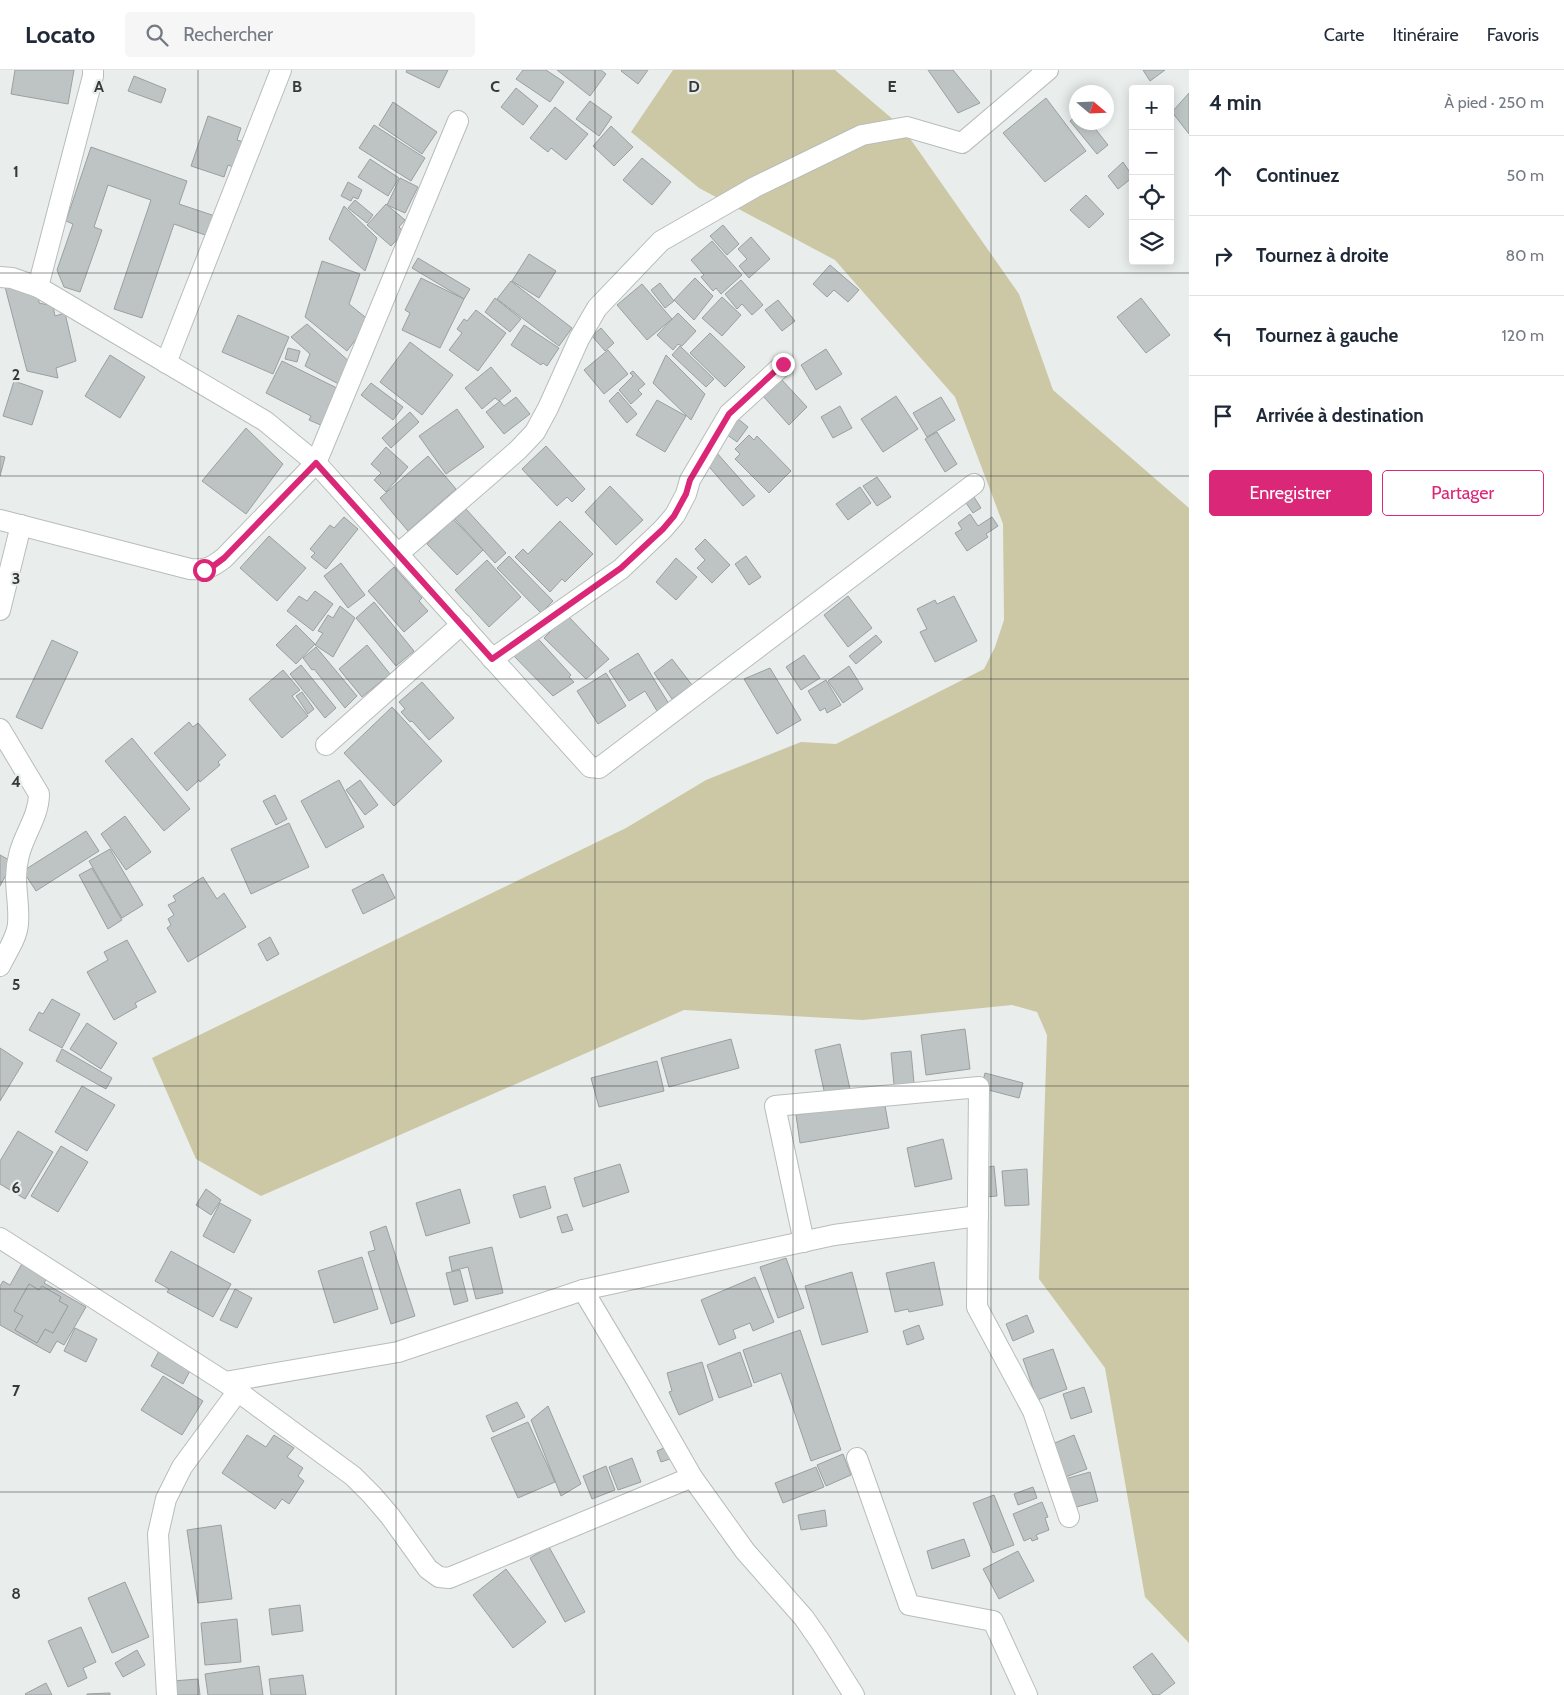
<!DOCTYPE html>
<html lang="fr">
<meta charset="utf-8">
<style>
:root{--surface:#fff;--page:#f6f6f7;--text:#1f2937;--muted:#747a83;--line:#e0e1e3;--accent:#db2777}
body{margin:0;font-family:Cabin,sans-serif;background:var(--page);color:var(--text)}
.controls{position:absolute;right:15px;top:15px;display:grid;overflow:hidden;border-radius:5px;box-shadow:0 2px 12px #0003}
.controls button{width:45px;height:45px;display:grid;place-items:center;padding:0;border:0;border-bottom:1px solid var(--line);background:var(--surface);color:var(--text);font:25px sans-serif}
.compass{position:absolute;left:1069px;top:15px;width:45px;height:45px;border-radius:50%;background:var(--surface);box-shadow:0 2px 12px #0003;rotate:109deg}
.stop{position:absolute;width:15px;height:15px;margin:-11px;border:4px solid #db2777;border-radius:50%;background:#fff}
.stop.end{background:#db2777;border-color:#fff;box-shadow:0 1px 5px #0008}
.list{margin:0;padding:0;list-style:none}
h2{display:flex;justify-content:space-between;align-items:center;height:65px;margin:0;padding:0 20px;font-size:21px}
h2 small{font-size:16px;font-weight:400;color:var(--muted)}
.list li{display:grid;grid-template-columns:32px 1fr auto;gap:15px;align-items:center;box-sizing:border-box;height:80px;padding:0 20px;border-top:1px solid var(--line)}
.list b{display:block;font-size:19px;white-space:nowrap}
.list em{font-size:16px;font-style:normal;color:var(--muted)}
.actions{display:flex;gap:10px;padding:15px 20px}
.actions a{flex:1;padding:11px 0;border:1px solid var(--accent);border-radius:5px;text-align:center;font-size:18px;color:var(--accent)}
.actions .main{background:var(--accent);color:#fff}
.icon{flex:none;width:28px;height:28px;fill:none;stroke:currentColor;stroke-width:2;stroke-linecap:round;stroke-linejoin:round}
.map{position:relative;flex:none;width:1189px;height:1625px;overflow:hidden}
header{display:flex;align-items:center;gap:30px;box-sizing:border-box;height:70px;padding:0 25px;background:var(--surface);border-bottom:1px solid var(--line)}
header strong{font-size:24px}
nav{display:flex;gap:28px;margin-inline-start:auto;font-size:18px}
.search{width:350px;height:45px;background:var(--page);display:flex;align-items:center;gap:12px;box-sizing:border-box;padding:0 18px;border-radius:5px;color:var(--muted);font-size:19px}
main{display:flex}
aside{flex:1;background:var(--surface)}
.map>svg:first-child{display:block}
.green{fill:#ccc8a5}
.building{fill:#bec4c4;stroke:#9aa0a1;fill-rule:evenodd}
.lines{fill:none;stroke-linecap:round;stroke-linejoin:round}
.street-casing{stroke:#b7bdbb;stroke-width:22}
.street{stroke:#fff;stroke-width:20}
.route{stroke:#db2777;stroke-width:6}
.grid{fill:none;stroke:#373a39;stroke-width:1;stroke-opacity:0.55}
.grid-label{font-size:16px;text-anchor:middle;font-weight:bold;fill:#373a39;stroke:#e9eeec;stroke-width:4.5;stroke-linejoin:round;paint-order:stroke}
</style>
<header>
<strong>Locato</strong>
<div class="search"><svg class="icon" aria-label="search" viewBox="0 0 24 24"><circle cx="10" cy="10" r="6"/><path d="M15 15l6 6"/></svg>Rechercher</div>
<nav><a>Carte</a><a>Itinéraire</a><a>Favoris</a></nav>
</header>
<main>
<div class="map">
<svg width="1189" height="1625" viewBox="0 0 1189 1625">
<rect width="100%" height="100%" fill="#e9eeec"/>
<path class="green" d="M673,0H835L902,57L1019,224L1053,320L1189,438V1573L1145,1527L1105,1298L1039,1209L1047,965L1037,942L1012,935L863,950L684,940L261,1126L196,1089L152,988L626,758L706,710L801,672L836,674L984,599L995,577L1004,550L1003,454L955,327L835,190L699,118L631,62Z"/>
<g class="building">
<path d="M15,0H74L68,34L11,24Z"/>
<path d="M407,0H448L439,18L406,2Z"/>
<path d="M523,0H546L564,12L550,32L516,9Z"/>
<path d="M557,0H601L606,4L590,26Z"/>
<path d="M622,0H648L638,14L621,1Z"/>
<path d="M928,0H953L980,33L958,43Z"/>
<path d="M1143,0H1165L1150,11Z"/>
<path d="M134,6L166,19L161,33L128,21Z"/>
<path d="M516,18L538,36L523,55L501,37Z"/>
<path d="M1189,23V64L1172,42Z"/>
<path d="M1046,28L1086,81L1045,112L1003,63Z"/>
<path d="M590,31L612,47L599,66L576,49Z"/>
<path d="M393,32L437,62L422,84L379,55Z"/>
<path d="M555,37L588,64L566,90L551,78L548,82L530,68Z"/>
<path d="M208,46L241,58L237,70L244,72L235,98L228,95L224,107L191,96Z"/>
<path d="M1076,46V52H1090L1108,75L1097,84L1070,51Z"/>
<path d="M374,55L425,88L411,111L359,78Z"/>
<path d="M611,56L633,77L614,96L593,76Z"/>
<path d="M91,77L187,111L179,134L215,146L208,166L174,154L142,248L114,239L151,130L108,115L94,157L102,160L80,222L64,217L57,200L73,154L66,151Z"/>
<path d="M642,88L671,112L652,135L623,110Z"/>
<path d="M370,89L399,108L388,126L358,107Z"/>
<path d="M1123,92L1133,107L1118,119L1108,106Z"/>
<path d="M400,108L418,117L405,143L387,135Z"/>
<path d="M348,112L362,120L358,129L353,127L351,131L341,126Z"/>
<path d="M1086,125L1104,144L1089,158L1070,140Z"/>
<path d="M355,130L373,145L367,153L348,138Z"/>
<path d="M386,134L405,150L399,157L404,162L391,176L367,155Z"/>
<path d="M344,136L377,168L365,201L329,169Z"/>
<path d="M723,155L739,174L727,185L710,166Z"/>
<path d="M751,167L770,189L749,208L739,196L747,189L738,179Z"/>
<path d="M712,171L742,205L721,224L716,218L713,221L701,207L704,205L691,190Z"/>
<path d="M529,184L556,201L539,228L512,211Z"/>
<path d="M418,188L470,219L464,229L412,198Z"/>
<path d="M322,191L360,204L349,234L370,251L347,281L305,247Z"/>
<path d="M830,195L859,220L848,232L834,220L827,227L813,214Z"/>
<path d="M421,208L464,229L440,278L402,260L410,243L405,240Z"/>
<path d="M695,208L713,226L694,250L674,230Z"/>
<path d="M741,210L763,235L752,245L742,234L737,239L725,224Z"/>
<path d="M511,211L572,258L559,276L497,229Z"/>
<path d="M660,213L674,231L665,238L651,220Z"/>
<path d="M642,214L672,249L647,270L617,235Z"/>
<path d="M5,217L39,225V233L53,236L55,246L65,243L76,291L56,298L58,308L27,301Z"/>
<path d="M722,227L741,245L722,266L702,248Z"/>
<path d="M495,228L521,249L510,262L485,242Z"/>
<path d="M1141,228L1170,265L1146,283L1117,247Z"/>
<path d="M778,230L795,251L782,261L765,240Z"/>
<path d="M476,240L506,263L478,301L449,280L462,263L457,259L464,249L467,251Z"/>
<path d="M678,243L696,261L682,276L678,274L673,280L657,265Z"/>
<path d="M238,245L289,267L273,304L222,282Z"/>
<path d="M307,254L352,294L346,318L305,296L310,284L291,267Z"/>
<path d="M524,255L559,278L547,296L543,293L541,295L511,275Z"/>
<path d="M601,258L614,273L605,281L592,266Z"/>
<path d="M710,263L745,297L725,317L690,283Z"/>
<path d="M410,272L453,305L422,345L380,312Z"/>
<path d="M680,276L714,309L706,317L672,285Z"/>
<path d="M288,278L300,281L297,292L285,289Z"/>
<path d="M826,279L842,304L816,320L801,295Z"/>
<path d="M608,280L628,304L604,324L584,300Z"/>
<path d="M110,285L145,307L120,348L85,326Z"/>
<path d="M666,285L705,324L691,350L653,313Z"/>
<path d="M282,291L341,320L323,356L309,350L311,346L266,323Z"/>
<path d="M491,297L511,321L499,331L495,328L482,339L465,318Z"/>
<path d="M633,301L645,314L638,320L642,324L631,334L619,320L633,306L630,303Z"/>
<path d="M781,309L807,337L789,355L763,326Z"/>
<path d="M14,311L43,321L32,355L3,346Z"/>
<path d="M371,313L403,337L393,350L361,325Z"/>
<path d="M618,322L637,344L627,353L609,331Z"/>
<path d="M896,326L918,359L883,382L861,349Z"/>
<path d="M516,327L530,344L504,364L486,342L500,331L504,336Z"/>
<path d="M941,327L955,350L927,367L913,343Z"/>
<path d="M657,330L686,346L665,382L636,365Z"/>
<path d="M840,336L852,358L833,368L821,347Z"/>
<path d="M457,339L484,377L446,404L419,366Z"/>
<path d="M410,342L419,352L391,378L382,368Z"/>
<path d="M737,348L748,357L737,372L726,364Z"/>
<path d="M246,358L283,394L246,444L202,411Z"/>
<path d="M937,362L957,394L945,402L925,369Z"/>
<path d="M749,365L754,370L757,366L791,401L769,423L735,389L740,384L735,379Z"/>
<path d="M546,376L585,419L572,432L567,427L557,436L522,399Z"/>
<path d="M386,377L408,397L386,422L374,410L381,403L371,394Z"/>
<path d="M716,382L755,426L743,436L705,392Z"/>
<path d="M0,386L5,387L0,406Z"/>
<path d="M428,386L456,419L408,461L380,428Z"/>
<path d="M877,407L891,427L877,436L863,416Z"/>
<path d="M610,416L643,450L616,475L585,442Z"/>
<path d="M860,417L871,433L848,450L836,434Z"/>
<path d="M974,427L981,438L973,443L966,433Z"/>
<path d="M466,439L506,483L495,493L455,449Z"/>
<path d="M970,444L978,456L992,447L998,456L986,464L988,467L967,481L955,463L962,459L958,453Z"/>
<path d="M344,447L358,459L326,499L311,487L315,483L310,479L330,455L334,458Z"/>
<path d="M453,449L483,480L457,505L427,474Z"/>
<path d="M560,451L593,484L565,512L562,509L550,522L515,487L523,479L528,484Z"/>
<path d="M269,466L306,498L277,531L240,498Z"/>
<path d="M705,469L730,495L712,513L697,498L705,490L695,479Z"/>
<path d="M509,486L553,531L541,543L497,498Z"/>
<path d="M746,486L761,507L749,515L735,494Z"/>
<path d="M676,488L697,507L676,530L656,512Z"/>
<path d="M487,490L521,527L489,557L455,520Z"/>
<path d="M341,493L365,525L348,538L324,506Z"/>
<path d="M394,497L422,528L419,531L428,541L404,562L368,521Z"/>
<path d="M315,521L333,534L313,561L287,541L299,526L307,531Z"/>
<path d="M848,526L872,558L848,577L824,545Z"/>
<path d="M954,526L977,571L935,592L920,562L927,559L917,539L935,530L937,534Z"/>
<path d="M374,532L414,581L396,596L356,548Z"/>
<path d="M340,536L355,548L333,587L315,575L323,563L318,561L328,545L333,548Z"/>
<path d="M567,545L609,589L586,609L544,568Z"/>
<path d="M296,555L315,574L296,594L276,575Z"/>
<path d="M532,562L571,605L569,607L574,612L553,626L511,583Z"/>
<path d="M876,565L882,572L856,594L849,586Z"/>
<path d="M52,570L78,582L42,659L16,647Z"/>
<path d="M367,575L390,604L362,627L339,599Z"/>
<path d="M316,577L357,626L345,638L314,599L312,600L303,588Z"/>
<path d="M638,583L669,634L657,641L645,621L629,631L609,601Z"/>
<path d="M804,585L820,608L801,620L786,597Z"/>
<path d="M672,589L692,615L672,629L654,603Z"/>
<path d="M301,595L336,638L325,648L290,604Z"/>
<path d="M849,596L863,619L843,633L828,611Z"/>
<path d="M770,598L801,650L777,664L744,609Z"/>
<path d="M283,600L300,620L292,626L308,646L282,668L249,629Z"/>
<path d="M606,603L626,636L598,654L577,621Z"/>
<path d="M826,610L841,635L827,643L825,638L820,641L808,621Z"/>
<path d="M422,612L454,648L429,670L412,651L410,652L401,642L405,639L399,632Z"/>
<path d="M302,622L314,639L308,644L296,626Z"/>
<path d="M392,637L442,691L394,736L344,683Z"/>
<path d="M189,652L193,657L198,653L226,685L218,692L220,695L200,712L199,710L187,721L154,683Z"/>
<path d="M132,668L190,739L164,761L105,691Z"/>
<path d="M339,710L364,757L326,778L301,731Z"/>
<path d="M360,710L378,735L365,745L346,720Z"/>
<path d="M275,725L287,749L276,755L263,731Z"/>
<path d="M125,746L151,782L126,800L101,764Z"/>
<path d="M289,753L309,797L251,824L231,779Z"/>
<path d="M86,761L99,781L36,821L23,801Z"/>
<path d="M110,779L143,835L122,848L89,791Z"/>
<path d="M0,785L13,792L0,816Z"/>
<path d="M92,798L122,850L108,859L79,805Z"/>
<path d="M383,804L395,828L363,844L352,820Z"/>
<path d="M203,807L217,829L224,823L246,857L188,892L167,858L171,855L168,849L174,845L168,835L176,831L173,826Z"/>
<path d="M270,867L279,884L267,891L258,874Z"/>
<path d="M127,870L156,922L135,933L137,937L114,950L87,902L108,890L104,882Z"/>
<path d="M52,929L80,944L62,978L29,960L39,942L43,944Z"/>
<path d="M87,953L117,973L101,999L70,979Z"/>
<path d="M965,959L970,999L926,1005L921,965Z"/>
<path d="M731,969L739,998L669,1017L661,988Z"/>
<path d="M840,974L850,1019L825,1025L815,980Z"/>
<path d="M0,978L23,993L0,1031Z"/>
<path d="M62,979L112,1008L106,1019L56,991Z"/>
<path d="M911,981L914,1013L894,1015L891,983Z"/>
<path d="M657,991L664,1021L599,1037L591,1008Z"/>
<path d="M985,1003L1023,1013L1019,1028L981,1018Z"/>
<path d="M82,1016L115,1035L87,1081L55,1062Z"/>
<path d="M884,1030L889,1058L800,1073L796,1045Z"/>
<path d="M18,1061L53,1082L25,1129L0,1114V1091Z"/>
<path d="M943,1069L952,1109L915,1117L907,1078Z"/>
<path d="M61,1076L88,1092L58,1142L31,1126Z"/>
<path d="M620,1094L629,1122L583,1137L574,1108Z"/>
<path d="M994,1096L997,1126L986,1127L983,1098Z"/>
<path d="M1027,1099L1029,1135L1005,1136L1002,1101Z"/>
<path d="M545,1116L551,1138L520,1148L513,1125Z"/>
<path d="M206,1119L221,1130L211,1145L196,1135Z"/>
<path d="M460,1119L470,1153L426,1166L416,1133Z"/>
<path d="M220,1133L251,1150L234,1183L203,1166Z"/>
<path d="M567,1144L573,1160L562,1163L557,1147Z"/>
<path d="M386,1156L415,1246L391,1254L368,1182L375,1180L370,1162Z"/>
<path d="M492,1177L503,1223L476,1229L468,1197L452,1201L449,1187Z"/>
<path d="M171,1181L231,1214L213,1247L167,1222L169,1219L155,1211Z"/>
<path d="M362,1187L378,1239L334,1253L318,1201Z"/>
<path d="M786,1188L804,1238L778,1248L760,1197Z"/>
<path d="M24,1190L49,1204L44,1213L86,1237L64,1275L57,1271L50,1283L0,1255V1216L3,1211L10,1215ZM29,1214L39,1220L42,1216L61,1227L59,1231L68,1236L53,1263L45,1259L37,1273L15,1260L23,1246L14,1241Z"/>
<path d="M934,1192L943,1235L909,1242L908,1239L895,1242L886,1203Z"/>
<path d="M460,1200L468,1231L454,1235L446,1203Z"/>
<path d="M852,1202L868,1262L822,1275L805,1216Z"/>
<path d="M755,1207L774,1252L753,1261L750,1253L733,1260L736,1268L719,1275L701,1230Z"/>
<path d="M29,1214L39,1220L42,1216L61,1227L59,1231L68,1236L53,1263L45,1259L37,1273L15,1260L23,1246L14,1241Z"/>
<path d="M235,1219L252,1228L237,1258L220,1250Z"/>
<path d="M1027,1245L1034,1262L1013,1271L1006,1254Z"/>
<path d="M919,1255L924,1269L907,1275L903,1261Z"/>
<path d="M75,1258L97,1269L86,1292L64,1281Z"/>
<path d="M800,1260L841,1380L811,1391L781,1303L754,1313L743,1280Z"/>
<path d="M160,1279L192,1297L183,1314L151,1296Z"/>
<path d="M1053,1279L1067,1319L1037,1330L1023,1289Z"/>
<path d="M740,1282L752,1316L719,1328L707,1295Z"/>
<path d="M702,1292L713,1330L679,1345L669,1322L672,1321L667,1303Z"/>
<path d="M163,1306L203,1331L182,1365L141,1340Z"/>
<path d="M1084,1317L1092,1342L1071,1349L1063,1324Z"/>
<path d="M517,1332L525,1347L493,1362L486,1346Z"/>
<path d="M548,1336L581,1414L561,1426L531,1350Z"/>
<path d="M528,1352L555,1412L518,1428L491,1368Z"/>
<path d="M247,1365L266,1377L274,1365L294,1378L287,1387L303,1398L298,1406L304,1411L289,1434L282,1429L275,1439L222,1403Z"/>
<path d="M1074,1365L1087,1399L1063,1408L1050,1375Z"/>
<path d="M666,1377L670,1389L661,1392L657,1381Z"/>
<path d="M843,1384L851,1405L826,1416L817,1395Z"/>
<path d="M632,1388L641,1412L618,1420L609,1397Z"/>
<path d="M606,1396L615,1420L592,1429L583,1406Z"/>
<path d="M816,1397L824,1417L783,1433L775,1413Z"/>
<path d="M1090,1402L1098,1431L1073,1438L1065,1409Z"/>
<path d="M1033,1417L1037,1428L1018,1435L1014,1424Z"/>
<path d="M994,1425L1014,1475L993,1483L973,1433Z"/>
<path d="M1042,1432L1048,1447L1045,1448L1049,1460L1036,1465L1038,1469L1032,1471L1031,1468L1024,1471L1013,1444Z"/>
<path d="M825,1440L827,1456L801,1460L798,1445Z"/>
<path d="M221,1455L232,1529L198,1533L187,1460Z"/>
<path d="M964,1469L970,1486L932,1499L927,1481Z"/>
<path d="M549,1477L585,1542L565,1552L530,1488Z"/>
<path d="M1018,1481L1034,1511L999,1529L983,1499Z"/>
<path d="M506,1499L546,1552L513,1578L473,1525Z"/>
<path d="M125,1512L149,1567L112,1583L88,1528Z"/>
<path d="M300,1535L303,1561L272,1565L269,1539Z"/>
<path d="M237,1549L241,1592L205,1595L201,1553Z"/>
<path d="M81,1557L96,1592L83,1598L87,1608L68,1617L48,1571Z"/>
<path d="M137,1580L145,1595L123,1607L115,1593Z"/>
<path d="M1152,1583L1175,1613L1159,1625H1153L1133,1597Z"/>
<path d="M259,1596L263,1625H208L205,1604Z"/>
<path d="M303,1605L306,1625H271L269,1609Z"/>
<path d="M198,1609L200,1625H174L173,1611Z"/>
<path d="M46,1613L52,1625H26L25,1624Z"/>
<path d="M110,1623V1625H87V1624Z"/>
</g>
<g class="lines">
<g class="street-casing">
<g id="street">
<path d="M0,207L12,208L38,217L265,351L316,393L590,697L599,698L974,414"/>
<path d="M38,217L93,6V0"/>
<path d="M166,293L281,0"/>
<path d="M0,450L190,499C207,500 211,498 224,488L316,393L458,51"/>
<path d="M398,484L518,380L535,362L548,338L579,269L597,238L661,171L755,117L862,65L907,57L962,73L1048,0"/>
<path d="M0,540L21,455"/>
<path d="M492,589L621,499L663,459L675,445L686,424L690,410L729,344L783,295"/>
<path d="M0,659L39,724C39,746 24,764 19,785C12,811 20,830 18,854C17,868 6,883 0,896"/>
<path d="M326,675L462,554"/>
<path d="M0,1168L225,1312L353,1406L372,1425L390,1446L428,1499L439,1507L449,1508L692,1407"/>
<path d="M804,1172L775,1036L979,1017L977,1237L1033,1341L1069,1447"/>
<path d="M583,1220L636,1309L692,1407L745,1481L804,1548L820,1571L854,1625"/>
<path d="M225,1312L398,1282L583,1220L834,1165L978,1146"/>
<path d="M857,1388L909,1535L993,1551L1027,1625"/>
<path d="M167,1625L158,1464L166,1429L182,1397L238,1321"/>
</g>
</g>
<use href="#street" class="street"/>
</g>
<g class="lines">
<path class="route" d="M204,500L212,497L224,488L316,393L492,589L621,498L663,459L674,446L686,424L690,410L729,344L783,294"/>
</g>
<path class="grid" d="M198,0V1625M396,0V1625M595,0V1625M793,0V1625M991,0V1625M0,203H1189M0,406H1189M0,609H1189M0,812H1189M0,1016H1189M0,1219H1189M0,1422H1189"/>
<g class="grid-label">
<text x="99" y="22">A</text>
<text x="297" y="22">B</text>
<text x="495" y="22">C</text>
<text x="694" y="22">D</text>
<text x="892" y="22">E</text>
<text x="16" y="107">1</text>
<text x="16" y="310">2</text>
<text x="16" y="514">3</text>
<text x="16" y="717">4</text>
<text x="16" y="920">5</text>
<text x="16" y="1123">6</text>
<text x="16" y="1326">7</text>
<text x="16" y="1529">8</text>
</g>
</svg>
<div class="controls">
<button>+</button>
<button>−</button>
<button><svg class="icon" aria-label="locate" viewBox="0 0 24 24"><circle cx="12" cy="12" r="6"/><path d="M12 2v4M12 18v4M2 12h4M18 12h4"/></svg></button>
<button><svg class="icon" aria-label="layers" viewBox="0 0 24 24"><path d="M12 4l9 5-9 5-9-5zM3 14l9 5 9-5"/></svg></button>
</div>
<svg class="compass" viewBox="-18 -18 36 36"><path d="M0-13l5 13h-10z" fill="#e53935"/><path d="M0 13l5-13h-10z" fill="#747a83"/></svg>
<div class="stop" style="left:204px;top:500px"></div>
<div class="stop end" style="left:783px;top:294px"></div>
</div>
<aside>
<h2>4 min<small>À pied · 250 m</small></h2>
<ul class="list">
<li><svg class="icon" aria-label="ahead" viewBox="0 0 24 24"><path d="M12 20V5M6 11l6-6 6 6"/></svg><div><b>Continuez</b></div><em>50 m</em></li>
<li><svg class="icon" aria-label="right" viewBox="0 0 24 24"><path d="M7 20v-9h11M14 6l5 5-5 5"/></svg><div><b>Tournez à droite</b></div><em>80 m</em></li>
<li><svg class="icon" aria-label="left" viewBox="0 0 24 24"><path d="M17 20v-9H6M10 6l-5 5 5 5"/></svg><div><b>Tournez à gauche</b></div><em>120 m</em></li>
<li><svg class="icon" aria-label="arrive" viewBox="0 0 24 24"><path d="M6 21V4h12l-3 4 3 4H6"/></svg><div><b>Arrivée à destination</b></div></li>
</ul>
<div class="actions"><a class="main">Enregistrer</a><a>Partager</a></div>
</aside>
</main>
